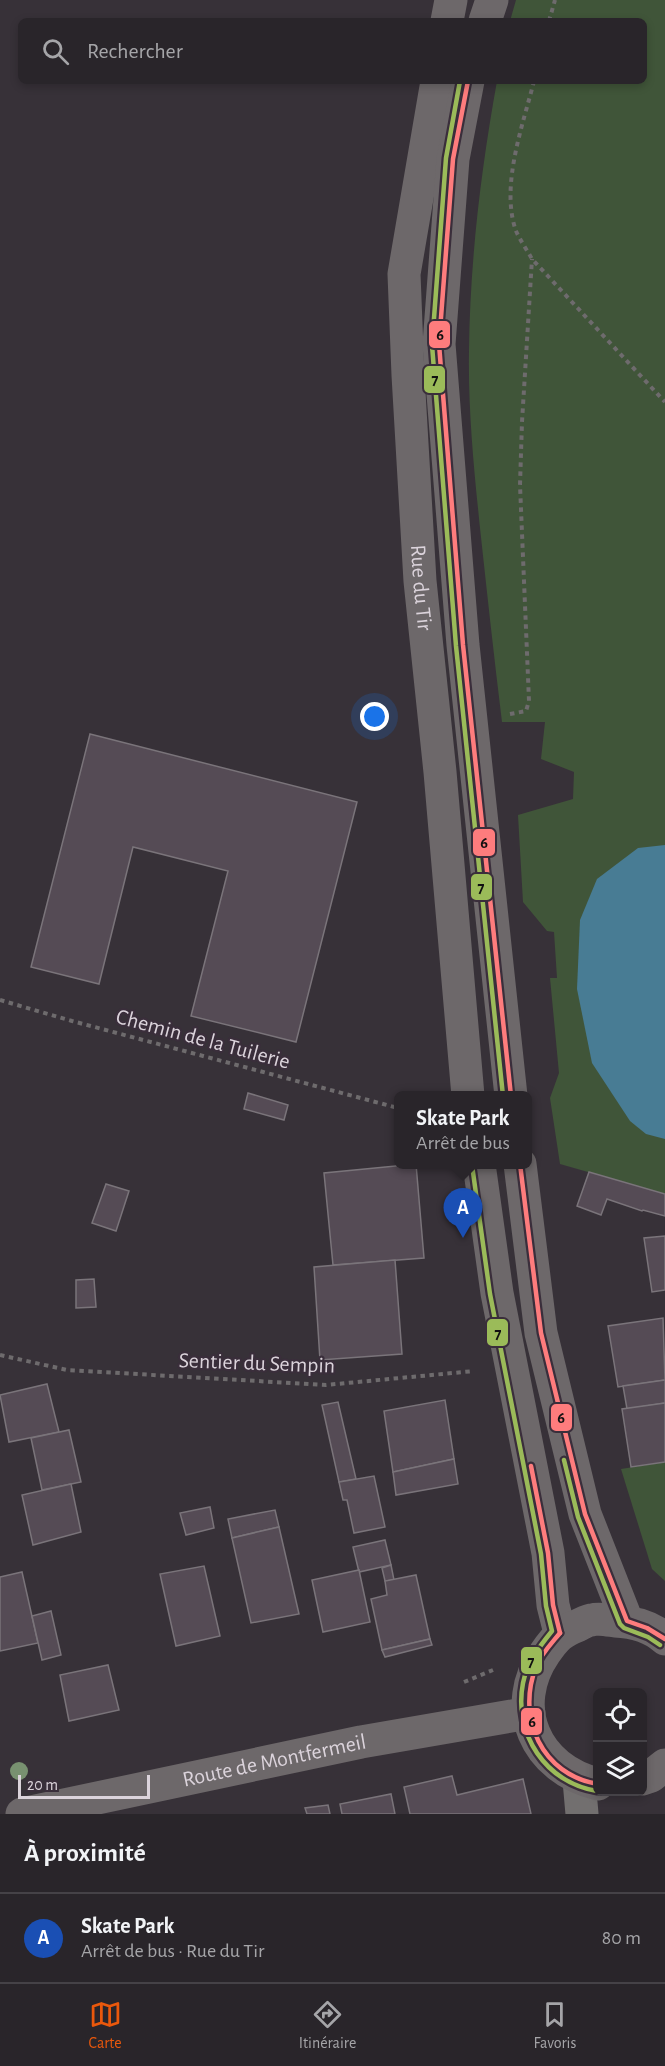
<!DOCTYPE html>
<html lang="fr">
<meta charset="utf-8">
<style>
:root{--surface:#29252a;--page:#312d32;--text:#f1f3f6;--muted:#a5a5a8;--line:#454247;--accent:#ea580c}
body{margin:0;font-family:"Alegreya Sans",sans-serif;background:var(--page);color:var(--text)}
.controls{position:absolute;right:18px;bottom:18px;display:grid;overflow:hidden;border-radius:9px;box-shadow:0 3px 9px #0003}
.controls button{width:54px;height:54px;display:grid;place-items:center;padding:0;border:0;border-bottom:2px solid var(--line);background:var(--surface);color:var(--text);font:30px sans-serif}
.scale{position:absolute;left:18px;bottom:15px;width:132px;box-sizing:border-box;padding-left:6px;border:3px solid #dbd3db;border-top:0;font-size:16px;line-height:21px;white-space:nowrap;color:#dbd3db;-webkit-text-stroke:4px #3a2e3b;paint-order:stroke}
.you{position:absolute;left:375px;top:717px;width:21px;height:21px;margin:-15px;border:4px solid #fff;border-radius:50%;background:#1a73e8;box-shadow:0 0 0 9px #1a73e833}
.badge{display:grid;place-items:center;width:39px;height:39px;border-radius:50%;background:var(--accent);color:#fff;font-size:20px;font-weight:700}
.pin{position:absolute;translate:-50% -50px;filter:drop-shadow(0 2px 3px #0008)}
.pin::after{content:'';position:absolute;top:32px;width:21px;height:18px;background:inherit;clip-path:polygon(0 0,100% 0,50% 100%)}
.popup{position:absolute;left:394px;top:1091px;width:138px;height:78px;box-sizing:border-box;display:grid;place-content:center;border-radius:9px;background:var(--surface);filter:drop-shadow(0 2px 4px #0005);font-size:20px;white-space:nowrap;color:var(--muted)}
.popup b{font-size:22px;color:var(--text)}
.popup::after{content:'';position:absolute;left:50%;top:100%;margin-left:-12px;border:12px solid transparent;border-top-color:var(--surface)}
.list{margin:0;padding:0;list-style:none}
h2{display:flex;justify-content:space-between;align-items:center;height:78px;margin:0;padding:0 24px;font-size:26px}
h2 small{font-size:20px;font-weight:400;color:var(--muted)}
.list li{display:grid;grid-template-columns:39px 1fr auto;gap:18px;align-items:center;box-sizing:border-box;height:90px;padding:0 24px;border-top:2px solid var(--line)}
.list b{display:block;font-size:22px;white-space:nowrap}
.list p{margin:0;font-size:20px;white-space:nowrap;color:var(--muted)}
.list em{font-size:20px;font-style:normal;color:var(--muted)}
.icon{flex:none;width:33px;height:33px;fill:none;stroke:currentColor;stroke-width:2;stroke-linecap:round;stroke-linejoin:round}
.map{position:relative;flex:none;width:665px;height:1814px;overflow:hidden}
.search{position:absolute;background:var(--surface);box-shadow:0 3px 9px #0003;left:18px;right:18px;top:18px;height:66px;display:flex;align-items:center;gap:15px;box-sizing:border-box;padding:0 21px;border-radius:9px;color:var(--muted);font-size:22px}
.sheet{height:168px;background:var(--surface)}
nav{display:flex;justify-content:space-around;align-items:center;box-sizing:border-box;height:84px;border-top:2px solid var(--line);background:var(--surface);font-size:16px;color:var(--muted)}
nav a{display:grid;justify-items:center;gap:3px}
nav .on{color:var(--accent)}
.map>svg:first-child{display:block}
.green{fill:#405539}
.water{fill:#487c94}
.building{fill:#554b55;stroke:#7a747a;stroke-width:1.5}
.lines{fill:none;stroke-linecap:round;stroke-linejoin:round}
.path{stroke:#6e6b6d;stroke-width:4;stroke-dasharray:4.5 4.5;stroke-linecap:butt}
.street{stroke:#726f6f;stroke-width:33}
.secondary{stroke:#6d686a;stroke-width:33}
.bus-1-casing{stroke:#3a2e3b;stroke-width:9}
.bus-2-casing{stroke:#3a2e3b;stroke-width:9}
.bus-1{stroke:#fe7c7d;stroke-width:4.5}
.bus-2{stroke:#9bbb59;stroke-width:4.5}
.tree{fill:#789170}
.labels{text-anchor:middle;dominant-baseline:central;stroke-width:4.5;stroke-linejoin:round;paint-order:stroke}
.street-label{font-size:22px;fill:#dbd3db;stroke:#3a2e3b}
.line-badge{stroke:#3a2e3b;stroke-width:2}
.pale-badge-label{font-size:16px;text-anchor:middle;font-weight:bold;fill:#111}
</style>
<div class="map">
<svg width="665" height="1814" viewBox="0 0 665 1814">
<rect width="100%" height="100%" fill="#373138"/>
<g class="green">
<path d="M516,0H665V1194L560,1164L550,1098L559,1073L550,978H557L554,932L547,931L523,902L518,815L573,799L574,772L541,759L545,722H502C494,657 487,593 480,528C474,469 468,410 469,351C470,260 481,170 497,81H644V21H510Z"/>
<path d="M665,1462V1581L652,1569L621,1469Z"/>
</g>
<path class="water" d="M665,845V1139L646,1134L630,1121L592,1063L577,989L580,920L597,879L638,848Z"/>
<g class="building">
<path d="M90,734L357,802L296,1042L191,1016L228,871L133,847L99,984L31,967Z"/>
<path d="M248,1093L288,1105L284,1120L244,1109Z"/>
<path d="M416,1164L424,1258L333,1265L324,1173Z"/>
<path d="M589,1172L665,1194V1216L643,1210L642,1211L607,1199L601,1215L577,1206Z"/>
<path d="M106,1184L129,1191L116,1231L92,1223Z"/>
<path d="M665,1236V1290L652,1292L644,1238Z"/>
<path d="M395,1260L402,1354L320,1360L314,1267Z"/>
<path d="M94,1279L96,1307L76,1308V1280Z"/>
<path d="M663,1318L665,1380L618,1387L608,1326Z"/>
<path d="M665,1380V1403L627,1409L623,1386Z"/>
<path d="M47,1384L59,1432L9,1442L0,1395Z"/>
<path d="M445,1400L454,1459L393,1472L384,1411Z"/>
<path d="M338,1402L356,1479L339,1482L322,1405Z"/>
<path d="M665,1403V1462L631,1467L622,1409Z"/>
<path d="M69,1430L81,1482L42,1490L31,1438Z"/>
<path d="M454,1459L458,1484L396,1495L393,1472Z"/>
<path d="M374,1476L385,1527L354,1533L347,1500H343L339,1482Z"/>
<path d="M71,1484L81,1532L33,1545L22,1495Z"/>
<path d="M210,1507L214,1528L186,1535L180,1513Z"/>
<path d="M275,1510L279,1527L232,1538L228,1519Z"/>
<path d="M279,1527L299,1614L251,1623L232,1538Z"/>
<path d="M385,1540L391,1565L359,1572L353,1547Z"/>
<path d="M391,1565L394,1580L385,1581L382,1568Z"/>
<path d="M204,1566L220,1636L176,1646L160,1574Z"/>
<path d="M359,1570L370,1622L323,1632L312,1580Z"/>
<path d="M22,1572L38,1643L0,1651V1577Z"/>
<path d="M416,1575L430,1639L382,1650L371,1599L387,1595L385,1581Z"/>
<path d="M51,1611L61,1655L42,1660L32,1616Z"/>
<path d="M430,1639L432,1645L385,1657L382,1650Z"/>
<path d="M108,1665L119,1710L69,1721L60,1675Z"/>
<path d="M452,1776L457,1795L523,1779L531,1814H410L404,1787Z"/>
<path d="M391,1794L395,1814H342L340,1804Z"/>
<path d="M328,1805L330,1814H307L305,1808Z"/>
</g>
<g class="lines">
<g class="path">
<path d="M549,21L555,0"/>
<path d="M534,81C523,125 500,186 516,231C520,240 527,250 532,259L665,402"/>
<path d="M510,714L526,711L529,701L520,485L522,422L532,259"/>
<path d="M0,1000L72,1021L398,1108"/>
<path d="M0,1355L67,1370L326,1385L474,1371"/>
<path d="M464,1682L493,1670"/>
</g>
<path class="street" d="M579,1780L582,1814"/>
<g class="secondary">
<path d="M447,21L451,0"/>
<path d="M485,21L492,0"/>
<path id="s1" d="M437,81L404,274L408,375L420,581L440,772L468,1096"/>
<path d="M468,81L453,159L439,344L463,645L511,1096"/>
<path d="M479,1164L497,1293L548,1553L553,1605L560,1633"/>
<path d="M520,1164L541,1333L585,1514L627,1621"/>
<path d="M642,1779L651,1776L665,1765"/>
<path d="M598,1784C535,1769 508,1707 545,1653C556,1637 561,1632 579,1625C583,1623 588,1620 592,1620C599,1618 608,1620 615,1621C634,1622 651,1626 665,1639"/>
<path id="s2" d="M22,1814L361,1742L529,1713"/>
</g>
<g class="bus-1-casing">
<g id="bus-1">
<path d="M468,81L453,159L439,344L463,645L511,1096"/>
<path d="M520,1164L541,1333L585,1514L627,1621L647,1628L665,1639"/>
<path d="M531,1466L548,1553L553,1605L560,1633"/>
<path d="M560,1633C551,1644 541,1654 536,1667C516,1718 542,1775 598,1784"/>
</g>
</g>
<g class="bus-2-casing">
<g id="bus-2">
<path d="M460,81L446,158L432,345L456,646L503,1096"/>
<path d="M472,1165L490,1294L541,1554L546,1606L552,1631C539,1647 527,1663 523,1683C513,1734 546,1783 597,1791"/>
<path d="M564,1460L578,1517L620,1624L624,1628L648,1637L660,1645"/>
</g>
</g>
<use href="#bus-1" class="bus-1"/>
<use href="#bus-2" class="bus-2"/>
</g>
<circle class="tree" cx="19" cy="1771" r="9"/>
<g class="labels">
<g class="street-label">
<text stroke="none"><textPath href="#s1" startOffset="510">Rue du Tir</textPath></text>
<text transform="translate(203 1039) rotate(15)">Chemin de la Tuilerie</text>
<text transform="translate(257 1363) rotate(2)">Sentier du Sempin</text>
<text stroke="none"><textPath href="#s2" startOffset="258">Route de Montfermeil</textPath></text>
</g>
</g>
<g class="line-badge">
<rect x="428" y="320" width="23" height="29" rx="6" fill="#fe7c7d"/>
<rect x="423" y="365" width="23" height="29" rx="6" fill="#9bbb59"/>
<rect x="472" y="828" width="24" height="29" rx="6" fill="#fe7c7d"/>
<rect x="470" y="873" width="23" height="28" rx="6" fill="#9bbb59"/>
<rect x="486" y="1318" width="23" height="29" rx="6" fill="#9bbb59"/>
<rect x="550" y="1403" width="23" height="29" rx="6" fill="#fe7c7d"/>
<rect x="520" y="1646" width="23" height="29" rx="6" fill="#9bbb59"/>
<rect x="520" y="1707" width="23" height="29" rx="6" fill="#fe7c7d"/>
</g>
<g class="pale-badge-label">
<text x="440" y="340">6</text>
<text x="435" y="385">7</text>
<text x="484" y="848">6</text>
<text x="481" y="893">7</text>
<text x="498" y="1339">7</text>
<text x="561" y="1423">6</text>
<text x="531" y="1667">7</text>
<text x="532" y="1727">6</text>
</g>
</svg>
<div class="controls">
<button><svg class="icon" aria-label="locate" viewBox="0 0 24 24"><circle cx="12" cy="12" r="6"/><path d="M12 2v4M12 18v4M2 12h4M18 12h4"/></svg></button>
<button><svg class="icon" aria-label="layers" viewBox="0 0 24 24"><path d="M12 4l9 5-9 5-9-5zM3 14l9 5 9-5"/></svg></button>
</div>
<div class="scale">20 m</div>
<div class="you"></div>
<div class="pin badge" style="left:463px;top:1238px;background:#1a4fb4">A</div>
<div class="popup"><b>Skate Park</b>Arrêt de bus</div>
<div class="search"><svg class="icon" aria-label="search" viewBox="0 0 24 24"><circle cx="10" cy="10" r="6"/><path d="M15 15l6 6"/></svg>Rechercher</div>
</div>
<section class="sheet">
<h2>À proximité<small></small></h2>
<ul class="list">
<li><span class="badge" style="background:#1a4fb4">A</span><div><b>Skate Park</b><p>Arrêt de bus · Rue du Tir</p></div><em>80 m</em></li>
</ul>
</section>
<nav>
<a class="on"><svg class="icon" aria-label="map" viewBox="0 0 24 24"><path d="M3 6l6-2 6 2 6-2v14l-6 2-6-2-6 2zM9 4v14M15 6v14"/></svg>Carte</a>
<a><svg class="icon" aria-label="directions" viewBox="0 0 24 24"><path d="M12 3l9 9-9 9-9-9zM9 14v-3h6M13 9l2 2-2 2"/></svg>Itinéraire</a>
<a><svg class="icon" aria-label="saved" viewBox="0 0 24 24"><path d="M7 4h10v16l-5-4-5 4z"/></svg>Favoris</a>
</nav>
